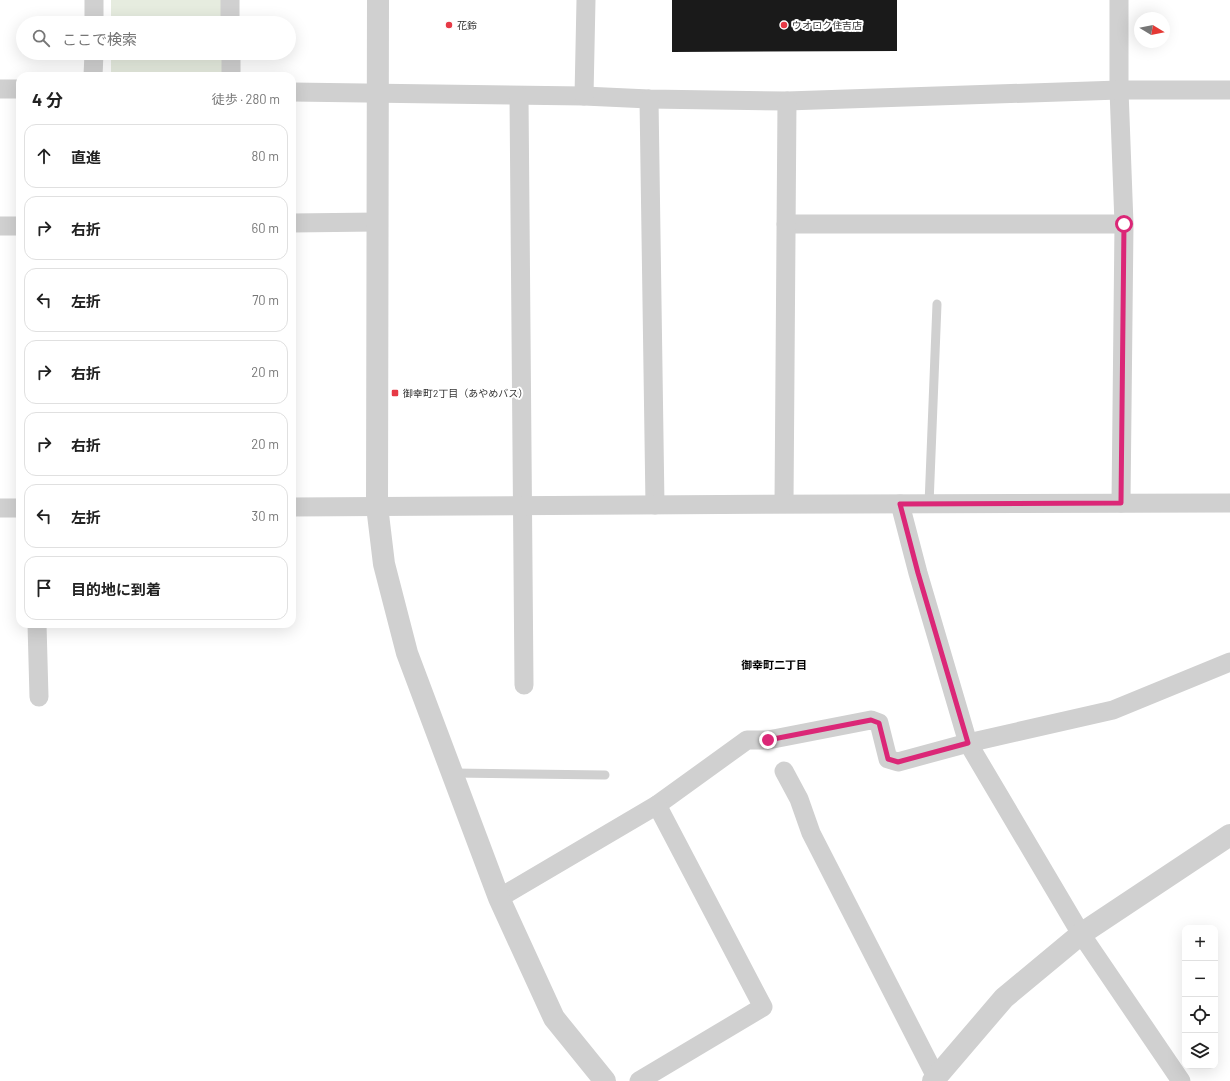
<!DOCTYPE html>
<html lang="ja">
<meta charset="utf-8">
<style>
:root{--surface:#fff;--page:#f6f6f6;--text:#222;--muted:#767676;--line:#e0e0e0}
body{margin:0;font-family:Barlow,"Noto Sans JP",sans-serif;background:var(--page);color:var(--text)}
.controls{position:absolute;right:12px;bottom:12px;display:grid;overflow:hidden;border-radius:8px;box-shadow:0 4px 16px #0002}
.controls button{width:36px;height:36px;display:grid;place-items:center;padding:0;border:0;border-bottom:1px solid var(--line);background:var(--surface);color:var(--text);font:20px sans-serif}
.compass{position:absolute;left:1134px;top:12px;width:36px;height:36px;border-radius:50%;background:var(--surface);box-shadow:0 4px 16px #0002;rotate:100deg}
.stop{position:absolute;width:12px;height:12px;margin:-9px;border:3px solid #db2777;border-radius:50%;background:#fff}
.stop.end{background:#db2777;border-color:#fff;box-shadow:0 1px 4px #0008}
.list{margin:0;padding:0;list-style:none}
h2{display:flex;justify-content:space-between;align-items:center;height:52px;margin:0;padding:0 16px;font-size:17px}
h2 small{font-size:13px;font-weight:400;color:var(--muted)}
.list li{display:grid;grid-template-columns:26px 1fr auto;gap:12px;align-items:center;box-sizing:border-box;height:64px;margin:0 8px 8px;padding:0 8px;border:1px solid var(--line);border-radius:12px}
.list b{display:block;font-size:15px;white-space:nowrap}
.list em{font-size:13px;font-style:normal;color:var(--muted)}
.icon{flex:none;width:22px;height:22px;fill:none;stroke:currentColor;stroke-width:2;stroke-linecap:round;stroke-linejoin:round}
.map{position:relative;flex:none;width:1230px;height:1081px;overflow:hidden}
.search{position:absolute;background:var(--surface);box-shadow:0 4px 16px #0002;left:16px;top:16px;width:280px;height:44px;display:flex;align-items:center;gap:10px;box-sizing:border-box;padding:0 14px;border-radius:22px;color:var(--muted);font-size:15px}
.panel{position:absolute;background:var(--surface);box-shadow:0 4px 16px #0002;left:16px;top:72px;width:280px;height:556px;border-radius:12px}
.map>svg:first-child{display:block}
.green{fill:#e6ecdf}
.building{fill:#1a1a1a}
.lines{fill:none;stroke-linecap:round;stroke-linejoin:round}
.service{stroke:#d0d0d0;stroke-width:9}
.minor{stroke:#d0d0d0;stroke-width:19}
.tertiary{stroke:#d0d0d0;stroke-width:22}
.route{stroke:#db2777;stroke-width:5}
.poi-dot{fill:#e63946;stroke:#fff;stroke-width:1.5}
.labels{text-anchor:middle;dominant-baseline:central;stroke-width:4;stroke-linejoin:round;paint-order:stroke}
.poi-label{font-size:10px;fill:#333;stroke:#fff;text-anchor:start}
.neighbourhood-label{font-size:11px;font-weight:bold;fill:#000;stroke:#fff}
</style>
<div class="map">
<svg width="1230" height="1081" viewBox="0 0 1230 1081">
<rect width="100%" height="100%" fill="#fff"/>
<g class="green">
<rect x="111" y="0" width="111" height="23"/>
<rect x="111" y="53" width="111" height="22"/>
</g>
<path class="building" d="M672,0H897V51L672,52Z"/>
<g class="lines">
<g class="service">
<path d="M929,504L937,304"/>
<path d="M453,773L605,775"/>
</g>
<g class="minor">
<path d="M230,0V23"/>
<path d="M1119,0V90L1124,224L1121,503"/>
<path d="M94,23V0"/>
<path d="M231,53V76"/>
<path d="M93,76L94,53"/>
<path d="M0,89H20"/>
<path d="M292,92L584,96L649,99L787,101L1119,90H1230"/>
<path d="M519,96L524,685"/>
<path d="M584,96L586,0"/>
<path d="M649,99L655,505"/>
<path d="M292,223L377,222"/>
<path d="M786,224H1124"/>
<path d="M0,226H20"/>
<path d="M784,503L787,101"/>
<path d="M900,504L918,573L968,743L1081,934L1181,1081"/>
<path d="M292,507C605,505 917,503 1230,503"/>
<path d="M0,508H20"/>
<path d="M37,624L39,697"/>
<path d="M784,771L799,799L811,833L936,1077"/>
<path d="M657,805L747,740H768L871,720L879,723L888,759L898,762L968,743L1113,710L1230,662"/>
<path d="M499,898L657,805L763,1007L639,1081"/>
</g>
<g class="tertiary">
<path d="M378,0L377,506L384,564L407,653L499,898L554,1018L605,1081"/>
<path d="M933,1081L1004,998L1081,934L1230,835"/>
</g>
</g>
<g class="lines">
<path class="route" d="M768,740L871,720L879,723L888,759L898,762L968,743L918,573L900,504L1121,503L1124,224"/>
</g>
<g class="poi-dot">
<circle cx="449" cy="25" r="4"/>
<circle cx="784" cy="25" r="4"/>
<rect x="391" y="389" width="8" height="8" rx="2"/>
</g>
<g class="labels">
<g class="poi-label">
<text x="457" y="25">花鈴</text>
<text x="792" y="25">ウオロク住吉店</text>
<text x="403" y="393">御幸町2丁目（あやめバス）</text>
</g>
<g class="neighbourhood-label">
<text x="774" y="664">御幸町二丁目</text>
</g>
</g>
</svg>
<div class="controls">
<button>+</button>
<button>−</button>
<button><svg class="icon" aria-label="locate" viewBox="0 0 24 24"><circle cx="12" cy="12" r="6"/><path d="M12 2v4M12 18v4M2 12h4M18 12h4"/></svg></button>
<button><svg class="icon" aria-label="layers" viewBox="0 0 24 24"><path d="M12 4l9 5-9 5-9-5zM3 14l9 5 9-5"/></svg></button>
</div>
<svg class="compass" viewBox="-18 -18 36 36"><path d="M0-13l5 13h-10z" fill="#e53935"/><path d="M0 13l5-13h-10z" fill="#767676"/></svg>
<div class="stop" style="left:1124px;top:224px"></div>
<div class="stop end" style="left:768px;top:740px"></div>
<div class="search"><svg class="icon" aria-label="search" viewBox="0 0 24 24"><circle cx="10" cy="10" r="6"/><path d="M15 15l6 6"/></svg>ここで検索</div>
<section class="panel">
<h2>4 分<small>徒歩 · 280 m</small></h2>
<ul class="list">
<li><svg class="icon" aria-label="ahead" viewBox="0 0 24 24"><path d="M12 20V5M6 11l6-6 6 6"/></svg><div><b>直進</b></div><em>80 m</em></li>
<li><svg class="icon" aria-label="right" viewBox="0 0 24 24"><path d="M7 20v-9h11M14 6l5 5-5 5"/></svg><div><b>右折</b></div><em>60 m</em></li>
<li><svg class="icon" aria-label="left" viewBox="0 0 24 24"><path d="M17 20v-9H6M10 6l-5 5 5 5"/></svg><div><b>左折</b></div><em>70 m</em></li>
<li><svg class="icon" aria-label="right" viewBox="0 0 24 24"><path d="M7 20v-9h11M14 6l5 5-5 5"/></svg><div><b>右折</b></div><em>20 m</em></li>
<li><svg class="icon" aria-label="right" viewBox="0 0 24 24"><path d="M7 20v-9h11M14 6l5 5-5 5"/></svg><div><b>右折</b></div><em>20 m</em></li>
<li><svg class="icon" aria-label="left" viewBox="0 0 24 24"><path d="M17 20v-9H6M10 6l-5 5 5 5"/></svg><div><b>左折</b></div><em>30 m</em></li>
<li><svg class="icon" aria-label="arrive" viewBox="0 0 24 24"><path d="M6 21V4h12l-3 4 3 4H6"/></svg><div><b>目的地に到着</b></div></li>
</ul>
</section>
</div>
